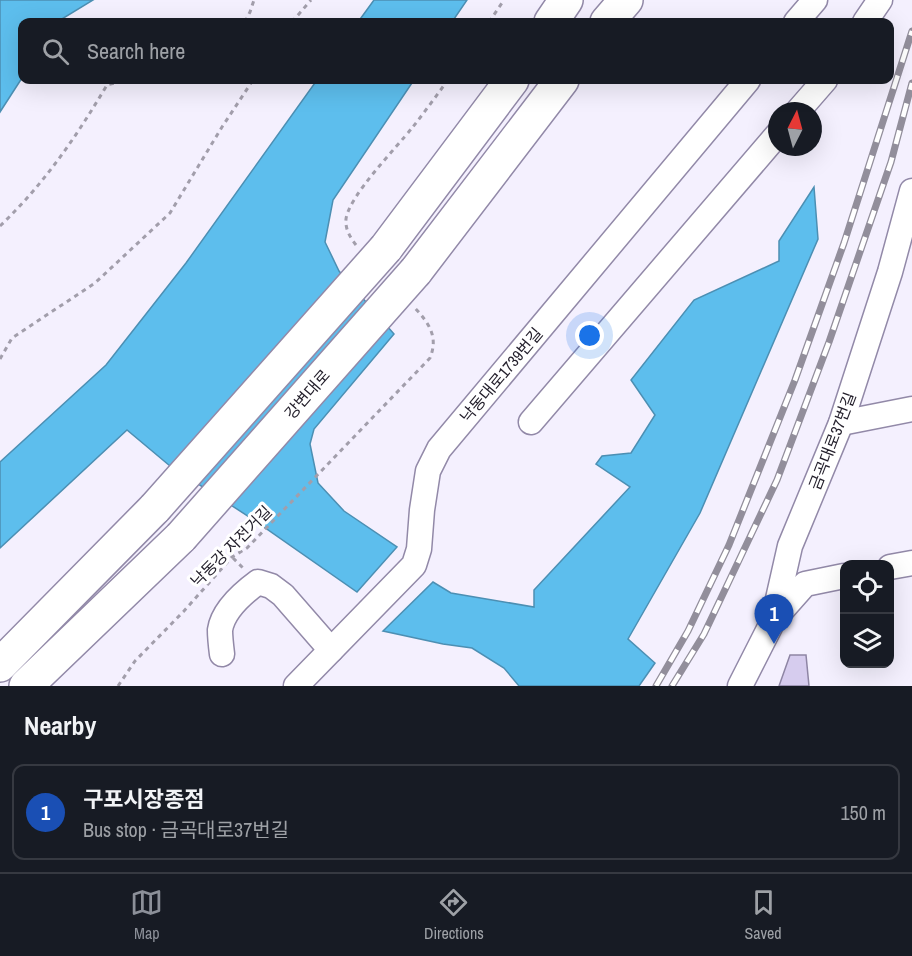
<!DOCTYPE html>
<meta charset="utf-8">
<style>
:root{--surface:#171b24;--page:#20242c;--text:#f1f3f6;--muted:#9ea1a6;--line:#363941;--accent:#8c9099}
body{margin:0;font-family:"Archivo Narrow","Noto Sans KR",sans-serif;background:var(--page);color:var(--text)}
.controls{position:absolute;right:18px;bottom:18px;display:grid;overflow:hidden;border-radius:12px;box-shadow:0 6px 24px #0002}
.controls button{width:54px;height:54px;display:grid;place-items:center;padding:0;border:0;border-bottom:2px solid var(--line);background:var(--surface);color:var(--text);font:30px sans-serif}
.compass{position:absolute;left:768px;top:102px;width:54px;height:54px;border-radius:50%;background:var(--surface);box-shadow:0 6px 24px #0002;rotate:6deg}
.you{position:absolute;left:590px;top:336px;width:21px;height:21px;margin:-15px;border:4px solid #fff;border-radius:50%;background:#1a73e8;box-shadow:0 0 0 9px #1a73e833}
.badge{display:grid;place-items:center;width:39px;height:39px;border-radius:50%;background:var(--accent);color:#fff;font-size:20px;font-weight:700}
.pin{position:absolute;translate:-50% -50px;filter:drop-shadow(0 2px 3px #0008)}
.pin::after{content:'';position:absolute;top:32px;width:21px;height:18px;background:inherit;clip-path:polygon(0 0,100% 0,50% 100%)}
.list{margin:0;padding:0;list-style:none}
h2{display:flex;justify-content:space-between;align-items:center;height:78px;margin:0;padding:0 24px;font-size:26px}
h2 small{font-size:20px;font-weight:400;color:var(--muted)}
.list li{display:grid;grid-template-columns:39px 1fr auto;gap:18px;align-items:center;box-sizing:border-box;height:96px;margin:0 12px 12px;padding:0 12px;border:2px solid var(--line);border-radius:12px}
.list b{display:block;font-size:22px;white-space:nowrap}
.list p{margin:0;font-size:20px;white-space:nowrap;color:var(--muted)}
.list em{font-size:20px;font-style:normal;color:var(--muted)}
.icon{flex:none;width:33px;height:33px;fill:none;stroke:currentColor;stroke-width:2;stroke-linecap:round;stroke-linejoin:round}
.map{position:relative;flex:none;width:912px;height:686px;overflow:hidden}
.search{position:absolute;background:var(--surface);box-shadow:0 6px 24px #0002;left:18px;right:18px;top:18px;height:66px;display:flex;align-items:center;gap:15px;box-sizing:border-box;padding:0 21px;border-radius:12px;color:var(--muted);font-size:22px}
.sheet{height:186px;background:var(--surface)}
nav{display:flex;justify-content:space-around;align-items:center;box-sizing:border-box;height:84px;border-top:2px solid var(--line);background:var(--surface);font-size:16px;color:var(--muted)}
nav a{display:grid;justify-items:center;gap:3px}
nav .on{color:var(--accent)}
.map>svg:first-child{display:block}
.water{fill:#5dbeed;stroke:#4c8fb3;stroke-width:1.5}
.building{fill:#d6ccee;stroke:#8e85a4;stroke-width:1.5}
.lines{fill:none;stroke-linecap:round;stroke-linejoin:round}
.minor-casing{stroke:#9289a8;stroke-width:27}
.highway-casing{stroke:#9289a8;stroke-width:36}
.path{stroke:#a29eab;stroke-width:3;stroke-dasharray:4.5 4.5;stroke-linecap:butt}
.minor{stroke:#fff;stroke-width:24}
.highway{stroke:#fff;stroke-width:33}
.rail-casing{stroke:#928e9b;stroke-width:7}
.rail{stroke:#fff;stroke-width:4.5;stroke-dasharray:14;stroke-linecap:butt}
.highway-bridge-casing{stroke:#9289a8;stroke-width:36;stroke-linecap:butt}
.highway-bridge{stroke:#fff;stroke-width:33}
.labels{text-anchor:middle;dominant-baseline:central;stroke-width:6;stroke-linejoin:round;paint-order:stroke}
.street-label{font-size:16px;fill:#24202c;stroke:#fff}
</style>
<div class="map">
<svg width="912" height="686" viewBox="0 0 912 686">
<rect width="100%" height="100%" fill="#f4f0fe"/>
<g class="water">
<path d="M0,0H93L57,22H22V78L0,112Z"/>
<path d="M374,0H467L452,22H358Z"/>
<path d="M317,80H414L333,200L325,242L339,271L394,334L314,429L310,444L318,483L344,511L397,547L357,592L254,520L170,466L127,430L0,548V462L106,365L186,263Z"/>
<path d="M814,187L818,239L700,513L628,639L655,663L639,686H519L504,668L472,648L443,644L383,631L433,582L451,593L534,607V590L630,487L596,464L602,456L631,453L655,415L631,380L694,300L779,261V241Z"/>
</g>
<path class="building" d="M790,655H806L809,686H779Z"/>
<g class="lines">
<g class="minor-casing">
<g id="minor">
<path d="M796,22L815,0"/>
<path d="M865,22L880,0"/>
<path d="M798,111L825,80"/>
<path d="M531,422L777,135"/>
<path d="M841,423L912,409"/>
<path d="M890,567L912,563"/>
<path d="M774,619L805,584L844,576"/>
<path d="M222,654C221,646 220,637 220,630C223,610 243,593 258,582L271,586L283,595L331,650"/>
<path d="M296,686L414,565L419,549L422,510L428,471L439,449L748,80"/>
<path d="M740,686L773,621L790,546L841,423L890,272L912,191"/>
</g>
</g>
<g class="highway-casing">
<g id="highway">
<path d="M551,22L566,0"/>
<path d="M607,22L626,0"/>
<path d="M386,248L512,80"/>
<path d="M416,271L562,80"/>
<path d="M0,665L155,508"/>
<path d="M26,686L181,537"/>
</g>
</g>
<g class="path">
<path d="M245,22L250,12L254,0"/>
<path d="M292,22L311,0"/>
<path d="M489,22L504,0"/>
<path d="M0,226C45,183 76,137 107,85L126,80"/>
<path d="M356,245C350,237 345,229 346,219C349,196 396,148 412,128C424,113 436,96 448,80"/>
<path d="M0,359L12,338L95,283L170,213L222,127L253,80"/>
<path d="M233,558L243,568"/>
<path d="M118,686L135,661L184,611L232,557L247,548L430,358C439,336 428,322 414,307"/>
</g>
<use href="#minor" class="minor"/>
<use href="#highway" class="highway"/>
<g class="rail-casing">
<g id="rail">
<path d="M656,686L688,631L729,545L795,380L844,243L912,31"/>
<path d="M672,686L704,634L777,480L829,342L891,162L912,83"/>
</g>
</g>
<use href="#rail" class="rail"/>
<g class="highway-bridge-casing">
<g id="highway-bridge">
<path d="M155,508L386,248"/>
<path d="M181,537L416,271"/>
</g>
</g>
<use href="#highway-bridge" class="highway-bridge"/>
</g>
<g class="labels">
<g class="street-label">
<text transform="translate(501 375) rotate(-50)">낙동대로1739번길</text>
<text transform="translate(307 394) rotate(-49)">강변대로</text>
<text transform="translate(832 441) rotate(-69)">금곡대로37번길</text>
<text transform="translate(231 546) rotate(-45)">낙동강 자전거길</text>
</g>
</g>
</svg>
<div class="controls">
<button><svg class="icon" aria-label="locate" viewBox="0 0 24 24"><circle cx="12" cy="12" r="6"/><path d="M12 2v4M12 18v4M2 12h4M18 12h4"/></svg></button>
<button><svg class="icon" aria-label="layers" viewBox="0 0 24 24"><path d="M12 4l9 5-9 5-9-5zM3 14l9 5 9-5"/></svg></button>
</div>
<svg class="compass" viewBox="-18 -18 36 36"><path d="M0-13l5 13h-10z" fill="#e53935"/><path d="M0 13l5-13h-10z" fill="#9ea1a6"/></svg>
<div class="you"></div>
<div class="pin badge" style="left:774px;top:644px;background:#1a4fb4">1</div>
<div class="search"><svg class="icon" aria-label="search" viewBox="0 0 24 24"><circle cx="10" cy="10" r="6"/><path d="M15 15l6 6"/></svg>Search here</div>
</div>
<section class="sheet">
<h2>Nearby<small></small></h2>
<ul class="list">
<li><span class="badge" style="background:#1a4fb4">1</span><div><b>구포시장종점</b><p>Bus stop · 금곡대로37번길</p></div><em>150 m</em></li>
</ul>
</section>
<nav>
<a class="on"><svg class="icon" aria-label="map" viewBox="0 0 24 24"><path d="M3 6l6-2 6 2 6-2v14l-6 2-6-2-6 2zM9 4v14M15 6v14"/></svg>Map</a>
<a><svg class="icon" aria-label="directions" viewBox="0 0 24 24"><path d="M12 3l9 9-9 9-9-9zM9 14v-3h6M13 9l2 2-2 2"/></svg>Directions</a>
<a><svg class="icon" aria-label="saved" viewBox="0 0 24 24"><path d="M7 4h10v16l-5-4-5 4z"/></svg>Saved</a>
</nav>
